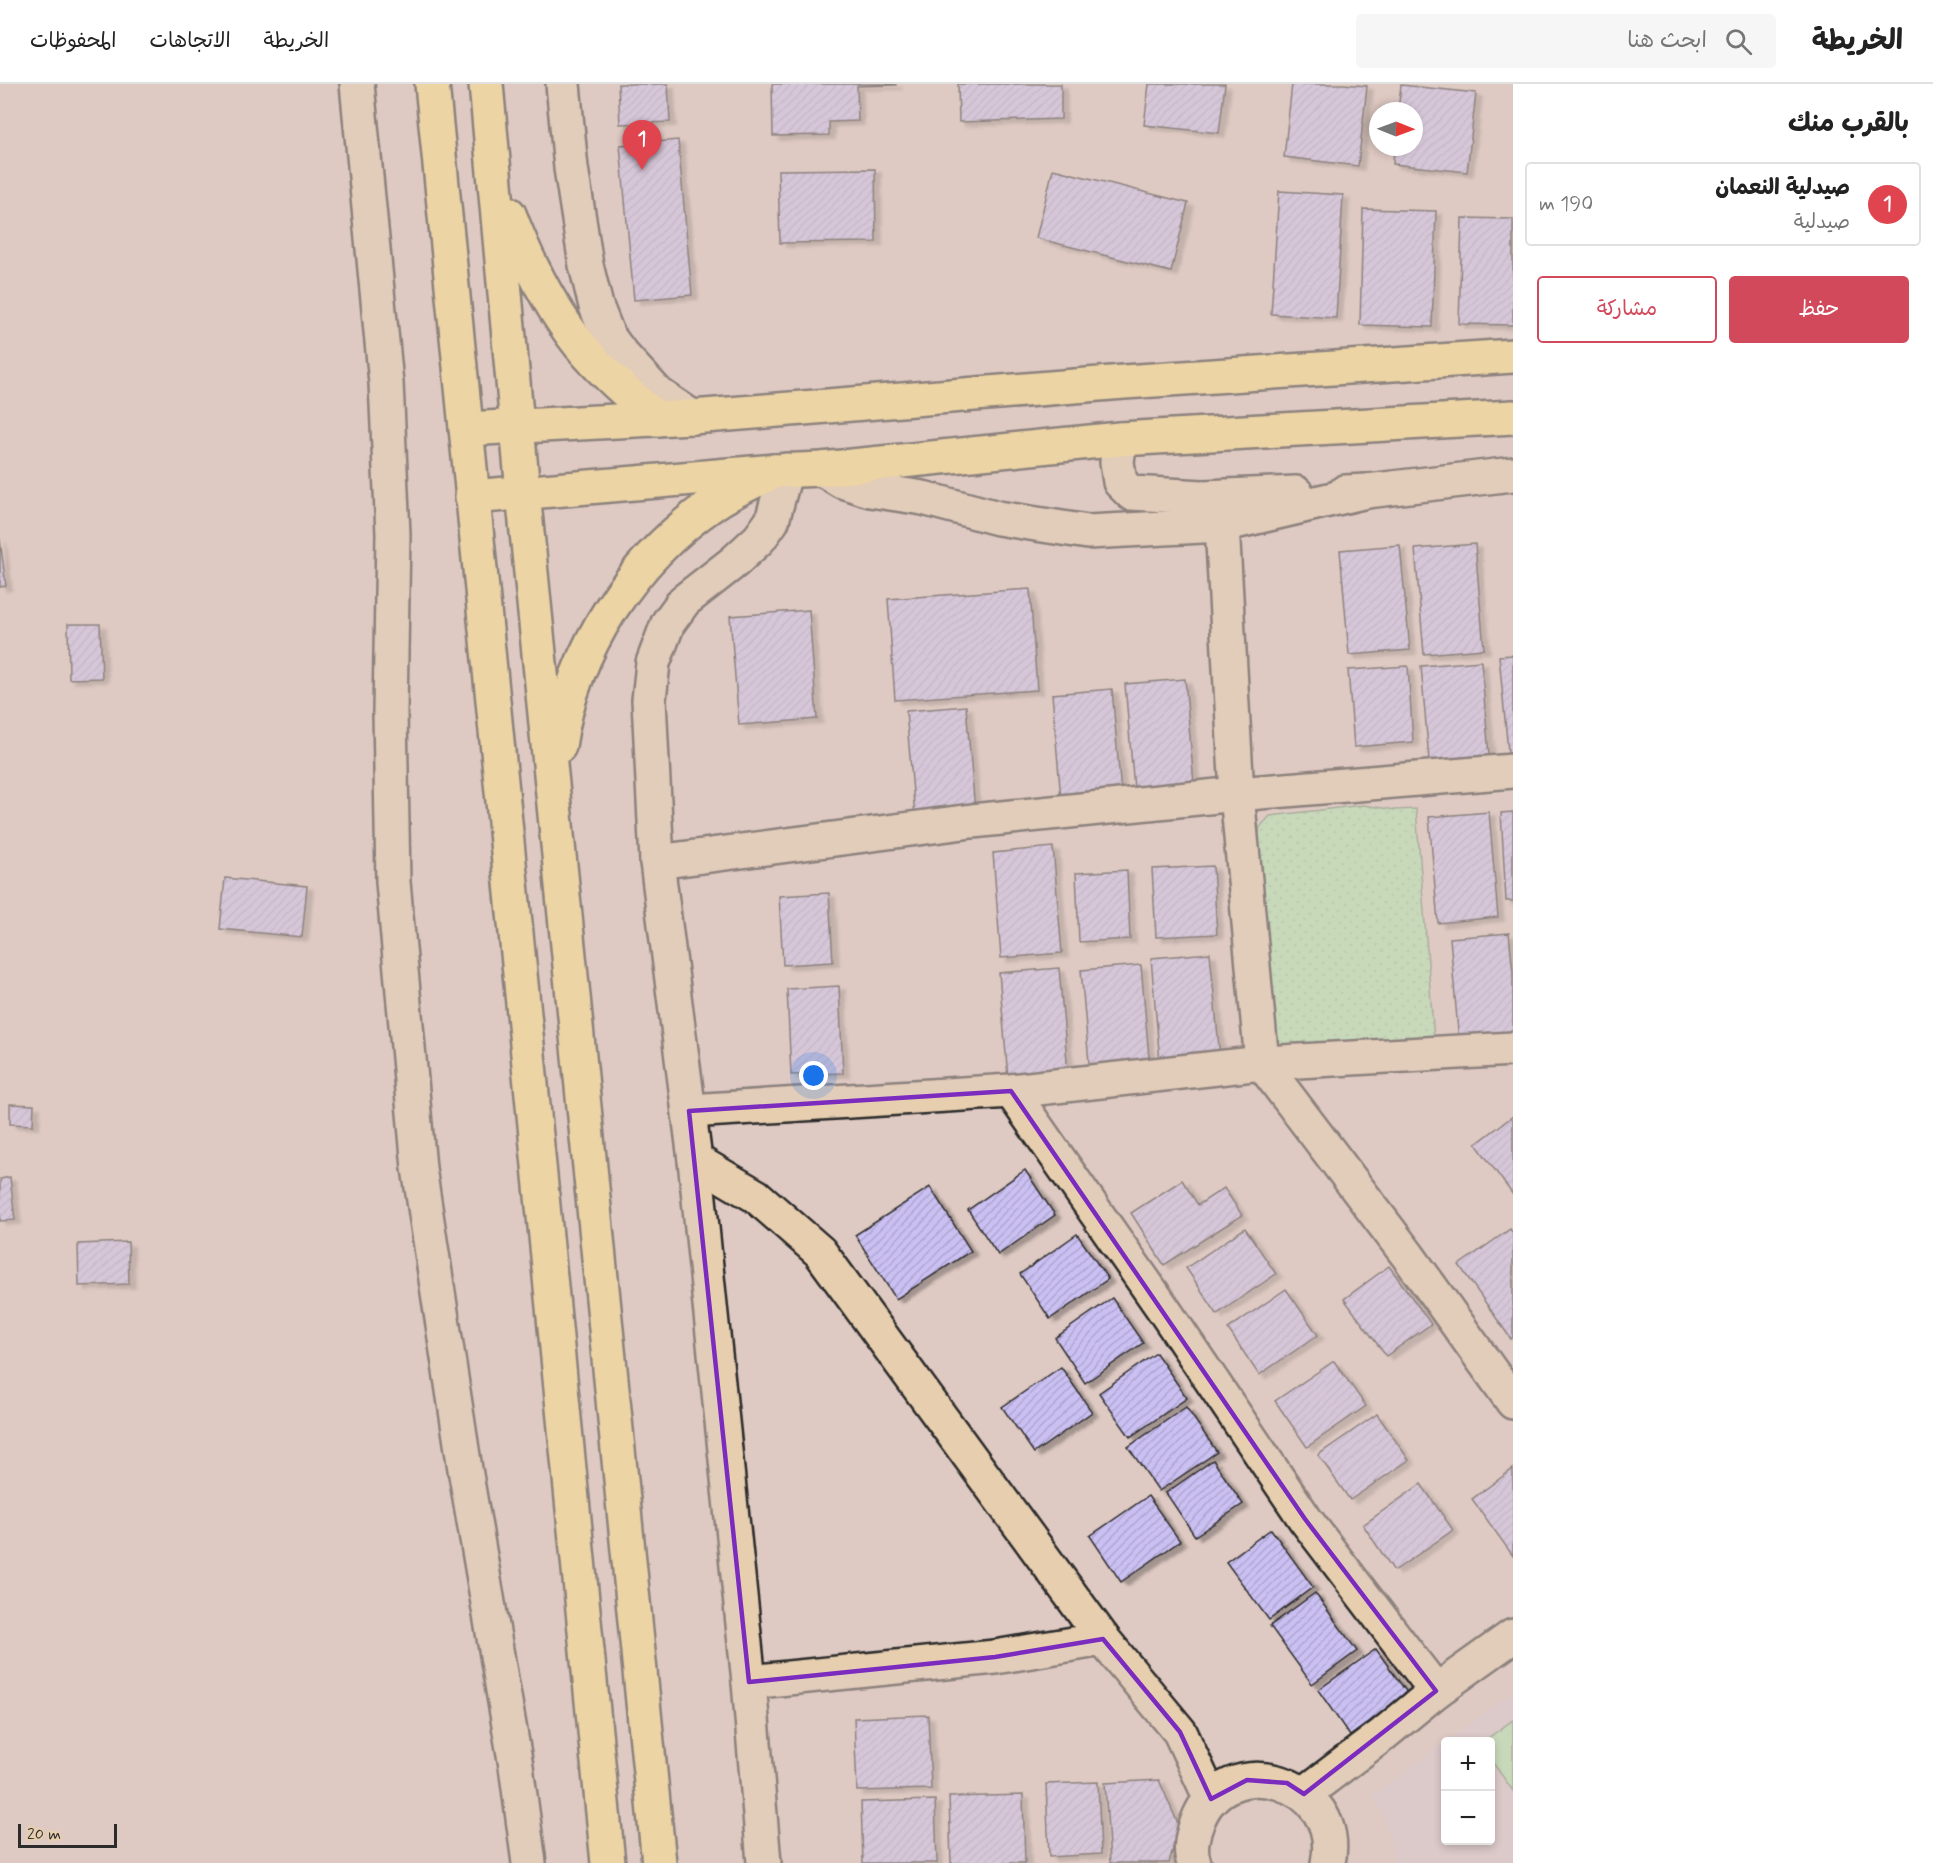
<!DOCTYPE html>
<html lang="ar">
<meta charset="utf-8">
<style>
:root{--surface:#fff;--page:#f6f6f6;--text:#222;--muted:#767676;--line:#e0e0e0;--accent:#d1495b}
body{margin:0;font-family:Mynerve,"Playpen Sans Arabic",sans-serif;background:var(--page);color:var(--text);direction:rtl}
.controls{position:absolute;right:18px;bottom:18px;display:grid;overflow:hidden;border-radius:6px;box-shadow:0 3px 9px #0003}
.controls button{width:54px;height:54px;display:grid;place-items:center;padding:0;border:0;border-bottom:2px solid var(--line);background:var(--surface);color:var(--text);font:30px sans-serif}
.compass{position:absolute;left:1369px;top:18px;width:54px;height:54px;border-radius:50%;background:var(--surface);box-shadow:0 3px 9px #0003;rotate:91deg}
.scale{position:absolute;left:18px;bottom:15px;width:99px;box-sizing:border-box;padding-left:6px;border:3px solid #2b2b2b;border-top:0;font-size:16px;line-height:21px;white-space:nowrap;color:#2b2b2b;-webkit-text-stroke:4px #e7ceaf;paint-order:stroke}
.you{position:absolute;left:814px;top:992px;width:21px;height:21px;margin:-15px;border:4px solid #fff;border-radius:50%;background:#1a73e8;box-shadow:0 0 0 9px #1a73e833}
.badge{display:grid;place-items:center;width:39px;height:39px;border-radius:50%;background:var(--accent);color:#fff;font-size:20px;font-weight:700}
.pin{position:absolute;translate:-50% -50px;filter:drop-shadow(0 2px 3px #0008)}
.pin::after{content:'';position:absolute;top:32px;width:21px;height:18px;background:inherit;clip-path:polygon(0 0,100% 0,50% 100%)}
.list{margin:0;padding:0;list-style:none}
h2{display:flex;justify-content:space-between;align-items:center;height:78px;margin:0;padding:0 24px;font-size:26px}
h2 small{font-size:20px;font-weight:400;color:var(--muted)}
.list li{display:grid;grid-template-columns:39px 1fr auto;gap:18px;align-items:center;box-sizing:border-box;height:84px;margin:0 12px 12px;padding:0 12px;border:2px solid var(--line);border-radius:6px}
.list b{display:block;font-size:22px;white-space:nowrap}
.list p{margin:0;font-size:20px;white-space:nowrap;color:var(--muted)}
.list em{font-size:20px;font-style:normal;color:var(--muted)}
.actions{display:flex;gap:12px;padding:18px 24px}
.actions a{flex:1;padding:14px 0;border:2px solid var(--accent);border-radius:6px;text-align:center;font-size:21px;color:var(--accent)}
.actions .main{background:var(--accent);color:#fff}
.icon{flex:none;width:33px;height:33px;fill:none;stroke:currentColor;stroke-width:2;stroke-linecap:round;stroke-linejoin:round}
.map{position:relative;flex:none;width:1513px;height:1779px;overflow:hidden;direction:ltr}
header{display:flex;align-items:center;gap:36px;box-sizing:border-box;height:84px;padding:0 30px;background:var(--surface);border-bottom:2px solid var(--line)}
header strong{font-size:28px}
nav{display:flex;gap:33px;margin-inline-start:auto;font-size:21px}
.search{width:420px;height:54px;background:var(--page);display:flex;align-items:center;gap:15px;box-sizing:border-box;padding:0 21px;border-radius:6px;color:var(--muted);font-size:22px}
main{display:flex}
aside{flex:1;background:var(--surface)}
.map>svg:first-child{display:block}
.built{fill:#d9c7d1;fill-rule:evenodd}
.grass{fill:url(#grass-dots);stroke:#6c8a6e;stroke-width:1.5}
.garden{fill:#adeab0;stroke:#6c8a6e;stroke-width:1.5}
.building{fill:url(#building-hatch);stroke:#2b2b2b;stroke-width:1.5;filter:url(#shadow)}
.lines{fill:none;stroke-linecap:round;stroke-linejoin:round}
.minor-casing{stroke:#2b2b2b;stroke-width:38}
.major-casing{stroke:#2b2b2b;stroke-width:38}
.highway-casing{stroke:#2b2b2b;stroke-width:38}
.minor{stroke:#e7ceaf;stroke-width:33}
.major{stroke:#fde080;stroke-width:33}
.highway{stroke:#fde080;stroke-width:33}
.marked{fill:none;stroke:#7b2cbf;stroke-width:4.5;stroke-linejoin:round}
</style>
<header>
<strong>الخريطة</strong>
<div class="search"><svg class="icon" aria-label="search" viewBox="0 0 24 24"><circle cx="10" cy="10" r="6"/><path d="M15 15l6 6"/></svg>ابحث هنا</div>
<nav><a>الخريطة</a><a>الاتجاهات</a><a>المحفوظات</a></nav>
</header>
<main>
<aside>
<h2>بالقرب منك<small></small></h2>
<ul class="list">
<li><span class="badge" style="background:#e0444e">1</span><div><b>صيدلية النعمان</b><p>صيدلية</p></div><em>190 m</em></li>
</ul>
<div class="actions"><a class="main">حفظ</a><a>مشاركة</a></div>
</aside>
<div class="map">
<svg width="1513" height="1779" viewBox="0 0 1513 1779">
<defs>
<pattern id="grass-dots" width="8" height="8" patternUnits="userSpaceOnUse" patternTransform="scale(1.5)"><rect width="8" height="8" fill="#adeab0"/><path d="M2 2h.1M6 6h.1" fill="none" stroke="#95c998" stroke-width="1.8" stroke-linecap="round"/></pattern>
<pattern id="building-hatch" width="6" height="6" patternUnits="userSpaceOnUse" patternTransform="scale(1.5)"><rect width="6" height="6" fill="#cbc0f2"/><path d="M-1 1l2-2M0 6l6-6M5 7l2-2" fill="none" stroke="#aea5d0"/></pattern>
<filter id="shadow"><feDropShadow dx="6" dy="4" stdDeviation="1.5" flood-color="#0004"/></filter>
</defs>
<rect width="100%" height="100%" fill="#dfcac3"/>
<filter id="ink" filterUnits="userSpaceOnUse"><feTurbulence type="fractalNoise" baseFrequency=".0167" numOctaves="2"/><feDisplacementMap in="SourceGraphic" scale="12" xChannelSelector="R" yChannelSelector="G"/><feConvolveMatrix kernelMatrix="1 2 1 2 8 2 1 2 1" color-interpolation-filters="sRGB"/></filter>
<g filter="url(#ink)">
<path class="built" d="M1513,1608V1779H1395L1386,1738L1372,1711ZM1446,1658H1490V1756H1446Z"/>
<path class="grass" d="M1363,721L1395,726L1416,725L1434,956L1279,964L1271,943L1255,762L1260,743L1270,732Z"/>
<path class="garden" d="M1513,1636V1707L1491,1676L1490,1658L1484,1657Z"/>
<g class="building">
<path d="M618,0H668L670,38L620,40Z"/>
<path d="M772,0H896V1L857,2L858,37L829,38V51L773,52Z"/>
<path d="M958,0H1061V35L959,38Z"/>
<path d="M1149,0H1225L1219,49L1144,41Z"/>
<path d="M1292,0H1343L1367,2L1358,82L1284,73Z"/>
<path d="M1401,1L1476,9L1467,88L1393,80L1394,63H1414V27H1398Z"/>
<path d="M678,56L692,211L634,216L620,61Z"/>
<path d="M875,85L876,158L780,159L778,86Z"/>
<path d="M1053,85L1188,119L1171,188L1036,154Z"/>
<path d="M1279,107L1343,111L1336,234L1271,230Z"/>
<path d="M1363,125L1436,127L1432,243L1360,241Z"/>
<path d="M1462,134L1513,135V241L1459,240Z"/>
<path d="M0,455L6,502L0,503Z"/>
<path d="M1475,460L1484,565L1424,570L1415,465Z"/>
<path d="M1400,461L1410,566L1349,571L1340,466Z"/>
<path d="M1030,505L1037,606L895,616L888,515Z"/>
<path d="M809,526L817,635L739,641L730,532Z"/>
<path d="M68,540H100L102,594L69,595Z"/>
<path d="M1513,571V677L1509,678L1499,572Z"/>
<path d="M1481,577L1490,683L1430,688L1421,582Z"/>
<path d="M1408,582L1413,658L1354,663L1348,586Z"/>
<path d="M1185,595L1194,700L1134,705L1125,600Z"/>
<path d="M1112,605L1121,710L1061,715L1052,610Z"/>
<path d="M966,622L975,727L915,732L906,627Z"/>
<path d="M1489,728L1498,833L1438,839L1429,733Z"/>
<path d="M1513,728V817H1506L1501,729Z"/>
<path d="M1053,763L1062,869L1001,874L993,769Z"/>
<path d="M1213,782L1217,850L1156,853L1152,785Z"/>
<path d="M1127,786L1130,855L1079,858L1076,789Z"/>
<path d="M225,794L307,802L302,853L220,845Z"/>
<path d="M829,809L833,878L783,881L779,812Z"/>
<path d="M1509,849L1513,889V955L1459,959L1450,854Z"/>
<path d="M1210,869L1220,974L1160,979L1151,874Z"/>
<path d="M1141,881L1150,985L1090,991L1081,886Z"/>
<path d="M1059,884L1068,989L1008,994L999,889Z"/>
<path d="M839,902L843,989L791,991L787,905Z"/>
<path d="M10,1020L34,1021L33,1041L10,1040Z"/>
<path d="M1513,1032V1111L1476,1060Z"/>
<path d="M1025,1086L1055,1131L998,1171L968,1126Z"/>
<path d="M10,1093L15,1136L0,1137V1095Z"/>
<path d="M1182,1096L1198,1121L1224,1104L1242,1131L1164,1181L1131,1129Z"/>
<path d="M930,1103L971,1167L896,1215L855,1151Z"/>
<path d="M1245,1144L1276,1190L1217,1230L1186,1184Z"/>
<path d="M1510,1145L1513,1149V1253L1511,1255L1459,1181Z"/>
<path d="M1077,1150L1108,1195L1050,1235L1020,1190Z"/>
<path d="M128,1158L129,1200L79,1202L78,1160Z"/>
<path d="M1389,1182L1431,1240L1386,1272L1344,1215Z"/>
<path d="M1286,1205L1318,1251L1259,1291L1228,1245Z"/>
<path d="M1112,1214L1143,1259L1085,1299L1055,1254Z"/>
<path d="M1156,1269L1187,1314L1130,1353L1099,1309Z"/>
<path d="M1334,1277L1366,1322L1307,1363L1275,1317Z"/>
<path d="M1061,1283L1092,1328L1034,1369L1002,1323Z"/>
<path d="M1186,1323L1217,1368L1159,1407L1128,1363Z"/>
<path d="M1377,1330L1409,1376L1350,1416L1318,1371Z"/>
<path d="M1213,1376L1243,1420L1195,1452L1166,1409Z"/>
<path d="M1513,1385V1472L1472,1415Z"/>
<path d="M1421,1400L1453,1446L1394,1487L1363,1441Z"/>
<path d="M1148,1412L1180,1457L1121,1498L1090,1452Z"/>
<path d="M1271,1445L1313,1503L1269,1536L1226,1478Z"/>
<path d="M1315,1509L1357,1567L1312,1600L1270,1542Z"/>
<path d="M1376,1565L1408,1610L1350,1652L1318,1606Z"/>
<path d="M928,1631L931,1705L857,1707L854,1634Z"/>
<path d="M1159,1696L1179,1742L1169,1779H1110L1105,1699Z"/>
<path d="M1098,1698L1101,1770L1049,1773L1046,1700Z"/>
<path d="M1023,1711L1025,1779H951L949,1713Z"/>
<path d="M935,1716L937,1779H863L861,1718Z"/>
</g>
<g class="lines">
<g class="minor-casing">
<g id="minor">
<path d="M357,0L386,299L393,450L390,628L393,798L419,1084L465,1385L516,1682L529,1779"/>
<path d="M563,0L571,84L586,181L596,222L608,252L622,271L658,310L692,333"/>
<path d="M1120,355L1117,378L1120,398L1131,409L1203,413L1296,409"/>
<path d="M822,385L842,397L870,406L923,414L998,434L1088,448L1222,441L1367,407"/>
<path d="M1345,408L1367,407L1513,390"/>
<path d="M1222,441L1237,710L1262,979L1409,1173L1513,1318"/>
<path d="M657,778L972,737L1237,710L1513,687"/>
<path d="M1011,1007L1164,1226L1305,1435L1436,1607"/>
<path d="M689,1027L1011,1007L1262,979L1513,965"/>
<path d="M695,1076L756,1112L820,1168L1103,1555L1180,1648L1211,1715"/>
<path d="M749,1598L995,1573L1103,1555"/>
<path d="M1304,1710L1381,1652L1436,1607L1513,1552"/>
<path d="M764,1779L749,1598L695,1076L657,778L649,616L653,579L668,539L684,517L734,478L759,455L772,437L786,386"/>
<path d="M1194,1779C1189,1766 1192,1752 1197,1739C1224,1661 1345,1696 1328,1779"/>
</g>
</g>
<g class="major-casing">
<g id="major">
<path d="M466,345L692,333L1124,298L1513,272"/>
<path d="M472,413L775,387L822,385L1120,355L1513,333"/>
</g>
</g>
<g class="highway-casing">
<g id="highway">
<path d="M432,0L608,1779"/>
<path d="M486,0L523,408L659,1779"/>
<path d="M509,130C527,177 549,222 580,261C603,289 630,312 658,335"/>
<path d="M559,662C573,564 633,474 714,419C733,406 755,397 775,387"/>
</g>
</g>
<use href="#minor" class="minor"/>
<use href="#major" class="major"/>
<use href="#highway" class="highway"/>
</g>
</g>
<path d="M0 0H1513V1779H0ZM1011,1007L1305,1435L1436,1607L1304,1710L1287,1699L1247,1696L1211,1715L1180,1648L1103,1555L995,1573L749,1598L689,1027Z" fill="#dfcac3" fill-opacity=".55" fill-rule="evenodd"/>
<path class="marked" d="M1011,1007L1305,1435L1436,1607L1304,1710L1287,1699L1247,1696L1211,1715L1180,1648L1103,1555L995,1573L749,1598L689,1027Z"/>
</svg>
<div class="controls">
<button>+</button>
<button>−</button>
</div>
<svg class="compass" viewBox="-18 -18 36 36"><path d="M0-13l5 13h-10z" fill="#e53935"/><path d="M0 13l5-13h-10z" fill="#767676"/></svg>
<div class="scale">20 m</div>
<div class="you"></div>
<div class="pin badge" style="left:642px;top:86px;background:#e0444e">1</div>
</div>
</main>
